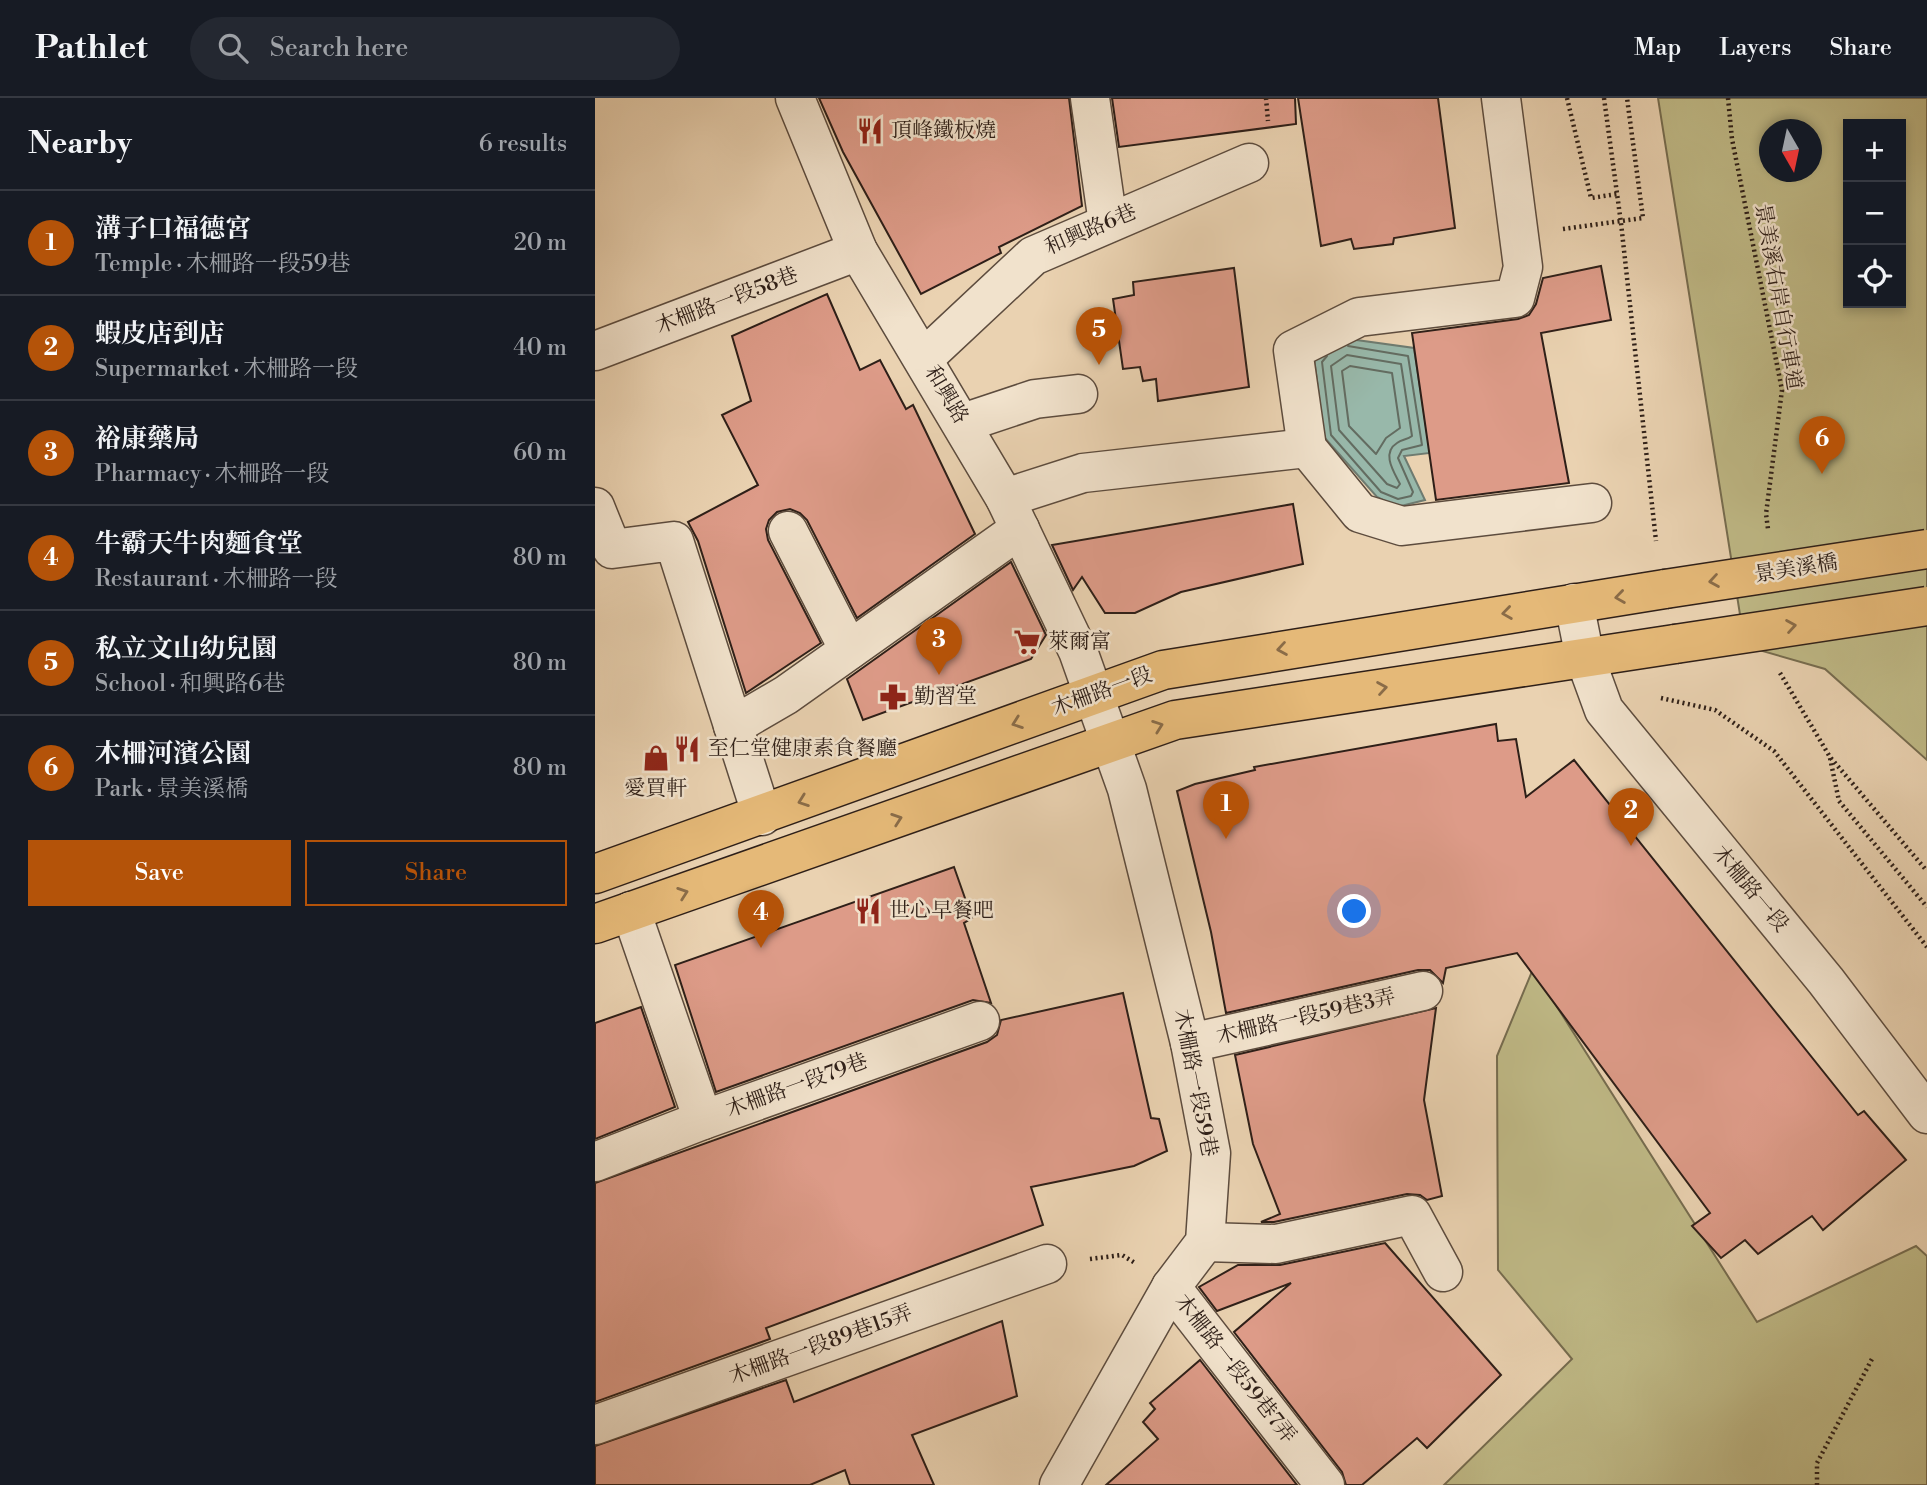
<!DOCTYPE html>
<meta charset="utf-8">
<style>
:root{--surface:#171b24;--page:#242831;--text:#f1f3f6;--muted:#9ea1a6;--line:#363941;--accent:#b45309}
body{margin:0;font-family:"Libre Bodoni","Noto Serif TC",serif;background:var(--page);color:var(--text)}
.controls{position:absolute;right:21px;top:21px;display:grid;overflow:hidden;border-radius:0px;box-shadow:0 4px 10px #0003}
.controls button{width:63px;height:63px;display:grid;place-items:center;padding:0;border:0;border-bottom:2px solid var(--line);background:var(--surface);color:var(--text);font:35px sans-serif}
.compass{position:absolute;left:1164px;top:21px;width:63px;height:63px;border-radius:50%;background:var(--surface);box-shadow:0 4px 10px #0003;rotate:171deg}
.you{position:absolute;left:760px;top:814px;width:24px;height:24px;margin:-18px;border:5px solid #fff;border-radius:50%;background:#1a73e8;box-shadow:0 0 0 10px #1a73e833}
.badge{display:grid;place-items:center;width:46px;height:46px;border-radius:50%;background:var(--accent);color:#fff;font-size:23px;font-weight:700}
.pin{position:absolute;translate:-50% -58px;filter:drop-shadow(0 2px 4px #0008)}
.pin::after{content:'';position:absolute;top:37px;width:24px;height:21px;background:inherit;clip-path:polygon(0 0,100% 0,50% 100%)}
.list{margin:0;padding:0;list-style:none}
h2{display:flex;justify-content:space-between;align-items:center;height:91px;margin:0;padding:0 28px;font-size:30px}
h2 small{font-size:23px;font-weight:400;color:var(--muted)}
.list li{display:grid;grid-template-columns:46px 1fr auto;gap:21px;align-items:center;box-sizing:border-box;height:105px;padding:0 28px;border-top:2px solid var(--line)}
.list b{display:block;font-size:26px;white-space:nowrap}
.list p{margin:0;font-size:23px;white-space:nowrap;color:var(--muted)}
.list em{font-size:23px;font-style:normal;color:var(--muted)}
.actions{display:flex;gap:14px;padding:21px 28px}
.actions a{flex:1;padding:16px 0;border:2px solid var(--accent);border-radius:0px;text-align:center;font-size:24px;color:var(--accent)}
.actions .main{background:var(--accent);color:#fff}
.icon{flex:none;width:38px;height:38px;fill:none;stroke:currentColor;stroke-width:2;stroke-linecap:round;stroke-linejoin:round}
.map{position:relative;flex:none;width:1332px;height:1387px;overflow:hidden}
header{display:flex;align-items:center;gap:42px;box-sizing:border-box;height:98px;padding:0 35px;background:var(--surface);border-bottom:2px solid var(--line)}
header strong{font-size:33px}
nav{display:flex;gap:38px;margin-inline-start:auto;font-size:24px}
.search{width:490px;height:63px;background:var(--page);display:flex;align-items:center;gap:18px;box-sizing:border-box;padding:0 24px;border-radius:38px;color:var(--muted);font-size:26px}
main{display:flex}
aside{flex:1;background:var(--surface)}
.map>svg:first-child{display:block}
.green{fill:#bfb986;stroke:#766c4f;stroke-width:2;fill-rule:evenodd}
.water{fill:#98b8aa;stroke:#6e7b70;stroke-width:2}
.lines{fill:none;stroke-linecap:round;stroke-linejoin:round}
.shore{stroke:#636c61;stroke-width:2}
.building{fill:#dd9b88;stroke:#2e1f18;stroke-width:2}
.minor-casing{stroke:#5d4c3e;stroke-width:41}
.major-casing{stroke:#2e1f18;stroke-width:41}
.path{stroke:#2e1f18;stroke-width:4.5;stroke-dasharray:2 3.5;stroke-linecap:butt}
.minor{stroke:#f1e2cc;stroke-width:38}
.major{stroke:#e5b978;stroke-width:38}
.major-bridge-casing{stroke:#2e1f18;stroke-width:41;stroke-linecap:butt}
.major-bridge{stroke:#e5b978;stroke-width:38}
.oneway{stroke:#8a6c48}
.labels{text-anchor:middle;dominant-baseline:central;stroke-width:5;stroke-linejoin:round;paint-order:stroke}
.poi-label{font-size:21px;fill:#2e1f18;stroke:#f1e2cc;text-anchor:start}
.street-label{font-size:21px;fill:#2e1f18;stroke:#f1e2cc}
</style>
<header>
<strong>Pathlet</strong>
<div class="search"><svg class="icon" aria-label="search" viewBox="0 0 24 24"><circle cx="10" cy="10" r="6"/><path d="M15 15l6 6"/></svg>Search here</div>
<nav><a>Map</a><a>Layers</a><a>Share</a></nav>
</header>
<main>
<aside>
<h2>Nearby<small>6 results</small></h2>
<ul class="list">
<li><span class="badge">1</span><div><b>溝子口福德宮</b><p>Temple · 木柵路一段59巷</p></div><em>20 m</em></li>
<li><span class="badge">2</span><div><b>蝦皮店到店</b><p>Supermarket · 木柵路一段</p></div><em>40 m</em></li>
<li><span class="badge">3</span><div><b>裕康藥局</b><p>Pharmacy · 木柵路一段</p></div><em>60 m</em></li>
<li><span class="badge">4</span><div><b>牛霸天牛肉麵食堂</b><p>Restaurant · 木柵路一段</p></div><em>80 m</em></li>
<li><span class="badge">5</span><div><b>私立文山幼兒園</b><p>School · 和興路6巷</p></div><em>80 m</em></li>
<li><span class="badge">6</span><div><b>木柵河濱公園</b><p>Park · 景美溪橋</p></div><em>80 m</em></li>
</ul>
<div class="actions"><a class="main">Save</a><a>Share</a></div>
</aside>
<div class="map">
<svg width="1332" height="1387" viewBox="0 0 1332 1387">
<rect width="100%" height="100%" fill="#ead2b1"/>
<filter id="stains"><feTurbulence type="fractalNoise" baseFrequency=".00286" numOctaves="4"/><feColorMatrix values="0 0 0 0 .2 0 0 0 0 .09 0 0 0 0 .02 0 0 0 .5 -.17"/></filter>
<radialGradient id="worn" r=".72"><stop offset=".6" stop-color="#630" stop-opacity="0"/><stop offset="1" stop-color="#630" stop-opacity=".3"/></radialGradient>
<g class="green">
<path d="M1063,0H1332V662L1230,571L1150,548ZM1253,26H1306V205H1253ZM1174,32H1216V74H1174Z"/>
<path d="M938,871L1162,1224L1321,1148L1332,1158V1387H849L977,1261L903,1172L902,958Z"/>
</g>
<path class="water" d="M747,240L819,250L835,355L809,358L830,402L802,409L782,399L729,339L719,259Z"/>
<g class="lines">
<g class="shore">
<path d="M752,257L806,266L817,338C812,342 807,341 802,345C786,355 799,374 805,386L802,390L792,386L744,332L736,268Z"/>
<path d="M732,258L727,264L736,337L786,394L803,401L816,398L818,394L803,360L807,352L827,347L813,258L753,248"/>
<path d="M755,268L797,275L805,330L791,340L781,356L754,328L747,273Z"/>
</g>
</g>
<g class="building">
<path d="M224,0H474L487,108L404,149L406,155L326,196L248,54Z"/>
<path d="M517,0H700L701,26L524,49Z"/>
<path d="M703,0H843L860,130L799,140L798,146L759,151L756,141L726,148Z"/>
<path d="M1006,168L1016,222L946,235L974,385L841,402L817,235L923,221L934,217L941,206L948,180Z"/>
<path d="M639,170L654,289L563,303L561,281L548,283L545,269L528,271L518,201L539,197L538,184Z"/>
<path d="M232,196L265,272L285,262L311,311L318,307L380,436L262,520L212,422L205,415L195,411L182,414L174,422L171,431L173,442L226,545L151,595L103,443L93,424L163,387L127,317L156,303L137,238Z"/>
<path d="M698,406L708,466L586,494L540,515H510L487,479L478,492L457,447Z"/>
<path d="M416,464L451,537L436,561L268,622L252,581Z"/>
<path d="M901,626L903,643L921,641L931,699L979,662L1263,1017L1269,1013L1311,1062L1228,1132L1217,1118L1163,1156L1150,1142L1126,1160L1097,1128L1115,1115L922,855L851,870L848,885L835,872H823L631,915L616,834L582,693L600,686L660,672L659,669Z"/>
<path d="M359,769L377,820L369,825L396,905L378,902L121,994L80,867Z"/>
<path d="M528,895L556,1020L564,1021L572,1053L539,1068L436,1089L448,1127L171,1230L175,1241L0,1304V1085L392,944L402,937L406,922Z"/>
<path d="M46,909L80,1009L0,1041V925Z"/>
<path d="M841,910L829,1002L847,1098L832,1102L825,1097L812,1096L679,1124H666L685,1116L658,1046L640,957Z"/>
<path d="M790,1145L906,1277L832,1350L822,1340L767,1387H751L747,1374L639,1234L696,1185L622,1213L604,1189L643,1167H685Z"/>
<path d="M407,1223L422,1298L317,1337L339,1387H255L250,1372L215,1387H0V1348L191,1282L199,1304Z"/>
<path d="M605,1262L702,1387H511L563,1341L548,1324L560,1311L555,1305Z"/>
</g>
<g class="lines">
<g class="minor-casing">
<g id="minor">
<path d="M200,0L263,153L410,400L483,553L532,691L595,945L616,1055L610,1144L576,1189L464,1387"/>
<path d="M495,0L513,125"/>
<path d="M906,0L928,169L920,200L764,219L698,252L712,350L765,415L807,428L997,405"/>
<path d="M0,253L263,153"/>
<path d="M329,260L438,158L654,65"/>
<path d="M368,325L440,301L483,296"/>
<path d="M410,400L488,375L712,350"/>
<path d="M0,409L17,451L79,443L167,718"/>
<path d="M193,433L254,552"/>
<path d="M979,505L990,560L1009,612L1231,883L1332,1016"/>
<path d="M138,628L191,597L425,431"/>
<path d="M36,813L108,1022L385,923"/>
<path d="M595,945L828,893"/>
<path d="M0,1064L108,1022"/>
<path d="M610,1144L681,1146L817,1117L848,1174"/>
<path d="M576,1189L730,1387"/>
<path d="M0,1327L452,1166"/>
</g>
</g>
<g class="major-casing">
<g id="major">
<path d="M0,776L568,572L1070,491"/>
<path d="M0,826L580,622L1080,546"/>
</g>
</g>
<g class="path">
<path d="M671,0L673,23"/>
<path d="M972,0L996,100L1022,96"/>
<path d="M1009,0L1026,125L1061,443"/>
<path d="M1133,0L1137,41L1187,292L1171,416L1173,431"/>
<path d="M968,131L1048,120L1032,0"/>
<path d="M1185,575L1235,659L1332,773"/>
<path d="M1066,600L1120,612L1179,653L1332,849"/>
<path d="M1235,660L1244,703L1332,809"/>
<path d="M495,1161L527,1157L540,1165"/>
<path d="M1222,1387V1365L1278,1259"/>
</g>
<use href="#minor" class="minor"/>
<use href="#major" class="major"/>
<g class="major-bridge-casing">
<g id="major-bridge">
<path d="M1070,491L1332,451"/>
<path d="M1080,546L1332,508"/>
</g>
</g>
<use href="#major-bridge" class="major-bridge"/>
</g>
<defs><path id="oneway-chevron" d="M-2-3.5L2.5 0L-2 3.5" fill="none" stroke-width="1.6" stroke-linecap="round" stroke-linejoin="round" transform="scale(1.75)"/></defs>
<g class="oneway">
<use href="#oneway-chevron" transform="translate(1119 483) rotate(171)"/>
<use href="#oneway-chevron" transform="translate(1025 499) rotate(172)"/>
<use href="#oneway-chevron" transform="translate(912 515) rotate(172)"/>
<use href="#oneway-chevron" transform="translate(1196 528) rotate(-9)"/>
<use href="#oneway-chevron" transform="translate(687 551) rotate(171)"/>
<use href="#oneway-chevron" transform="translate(787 590) rotate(-9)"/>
<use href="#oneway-chevron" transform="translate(422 625) rotate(160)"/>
<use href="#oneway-chevron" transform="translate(563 628) rotate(-20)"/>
<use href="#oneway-chevron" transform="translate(208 703) rotate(160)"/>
<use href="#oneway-chevron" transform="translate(302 721) rotate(-19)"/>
<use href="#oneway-chevron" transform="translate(88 795) rotate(-19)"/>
</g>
<defs>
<g id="restaurant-bare" transform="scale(2.1)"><path d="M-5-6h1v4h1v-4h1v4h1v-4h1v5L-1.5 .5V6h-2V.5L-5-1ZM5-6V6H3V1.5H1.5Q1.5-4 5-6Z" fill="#8f2418" stroke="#f1e2cc" stroke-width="2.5" paint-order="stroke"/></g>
<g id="supermarket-bare" transform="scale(2.1)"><path d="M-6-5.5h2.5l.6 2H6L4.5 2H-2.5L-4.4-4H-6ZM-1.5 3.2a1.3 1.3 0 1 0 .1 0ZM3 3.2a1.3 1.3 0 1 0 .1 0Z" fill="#8f2418" stroke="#f1e2cc" stroke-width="2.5" paint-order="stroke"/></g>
<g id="pharmacy-bare" transform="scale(2.1)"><path d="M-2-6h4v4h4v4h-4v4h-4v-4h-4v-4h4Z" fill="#8f2418" stroke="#f1e2cc" stroke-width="2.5" paint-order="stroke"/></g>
<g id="shop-bare" transform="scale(2.1)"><path d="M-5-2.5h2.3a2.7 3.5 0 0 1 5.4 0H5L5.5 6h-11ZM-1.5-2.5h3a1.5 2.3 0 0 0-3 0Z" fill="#8f2418" stroke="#f1e2cc" stroke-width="2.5" paint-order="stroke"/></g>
</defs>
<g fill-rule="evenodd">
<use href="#restaurant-bare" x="275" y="33"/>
<use href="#supermarket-bare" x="432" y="544"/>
<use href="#pharmacy-bare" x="298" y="599"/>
<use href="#restaurant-bare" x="92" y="651"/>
<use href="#shop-bare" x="61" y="660"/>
<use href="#restaurant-bare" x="273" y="813"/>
</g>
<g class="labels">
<g class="poi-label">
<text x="296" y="33">頂峰鐵板燒</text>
<text x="453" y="544">萊爾富</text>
<text x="319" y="599">勤習堂</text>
<text x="113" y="651">至仁堂健康素食餐廳</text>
<text x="61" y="691" text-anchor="middle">愛買軒</text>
<text x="294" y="813">世心早餐吧</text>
</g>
<g class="street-label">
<text transform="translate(496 132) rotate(-23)">和興路6巷</text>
<text transform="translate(1183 199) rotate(80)">景美溪右岸自行車道</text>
<text transform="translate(132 203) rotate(-21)">木柵路一段58巷</text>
<text transform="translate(351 297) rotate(59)">和興路</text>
<text transform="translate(1201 471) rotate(-9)">景美溪橋</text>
<text transform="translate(507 594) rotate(-20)">木柵路一段</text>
<text transform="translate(1155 791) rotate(50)">木柵路一段</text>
<text transform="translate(711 919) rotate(-13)">木柵路一段59巷3弄</text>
<text transform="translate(600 985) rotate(79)">木柵路一段59巷</text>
<text transform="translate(202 988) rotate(-20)">木柵路一段79巷</text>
<text transform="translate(226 1247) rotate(-20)">木柵路一段89巷15弄</text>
<text transform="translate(640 1271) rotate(52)">木柵路一段59巷7弄</text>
</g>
</g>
<rect width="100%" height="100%" filter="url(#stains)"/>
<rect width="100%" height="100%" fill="url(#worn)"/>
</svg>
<div class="controls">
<button>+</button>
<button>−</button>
<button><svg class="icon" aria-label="locate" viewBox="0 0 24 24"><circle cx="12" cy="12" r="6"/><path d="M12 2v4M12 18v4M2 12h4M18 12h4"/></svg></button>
</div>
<svg class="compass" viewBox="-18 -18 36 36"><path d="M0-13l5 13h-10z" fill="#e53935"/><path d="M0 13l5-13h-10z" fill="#9ea1a6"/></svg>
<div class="you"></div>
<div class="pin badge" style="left:631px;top:741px">1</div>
<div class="pin badge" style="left:1036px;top:748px">2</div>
<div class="pin badge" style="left:344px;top:577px">3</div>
<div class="pin badge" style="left:166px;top:850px">4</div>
<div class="pin badge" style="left:504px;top:267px">5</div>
<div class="pin badge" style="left:1227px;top:376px">6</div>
</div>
</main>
